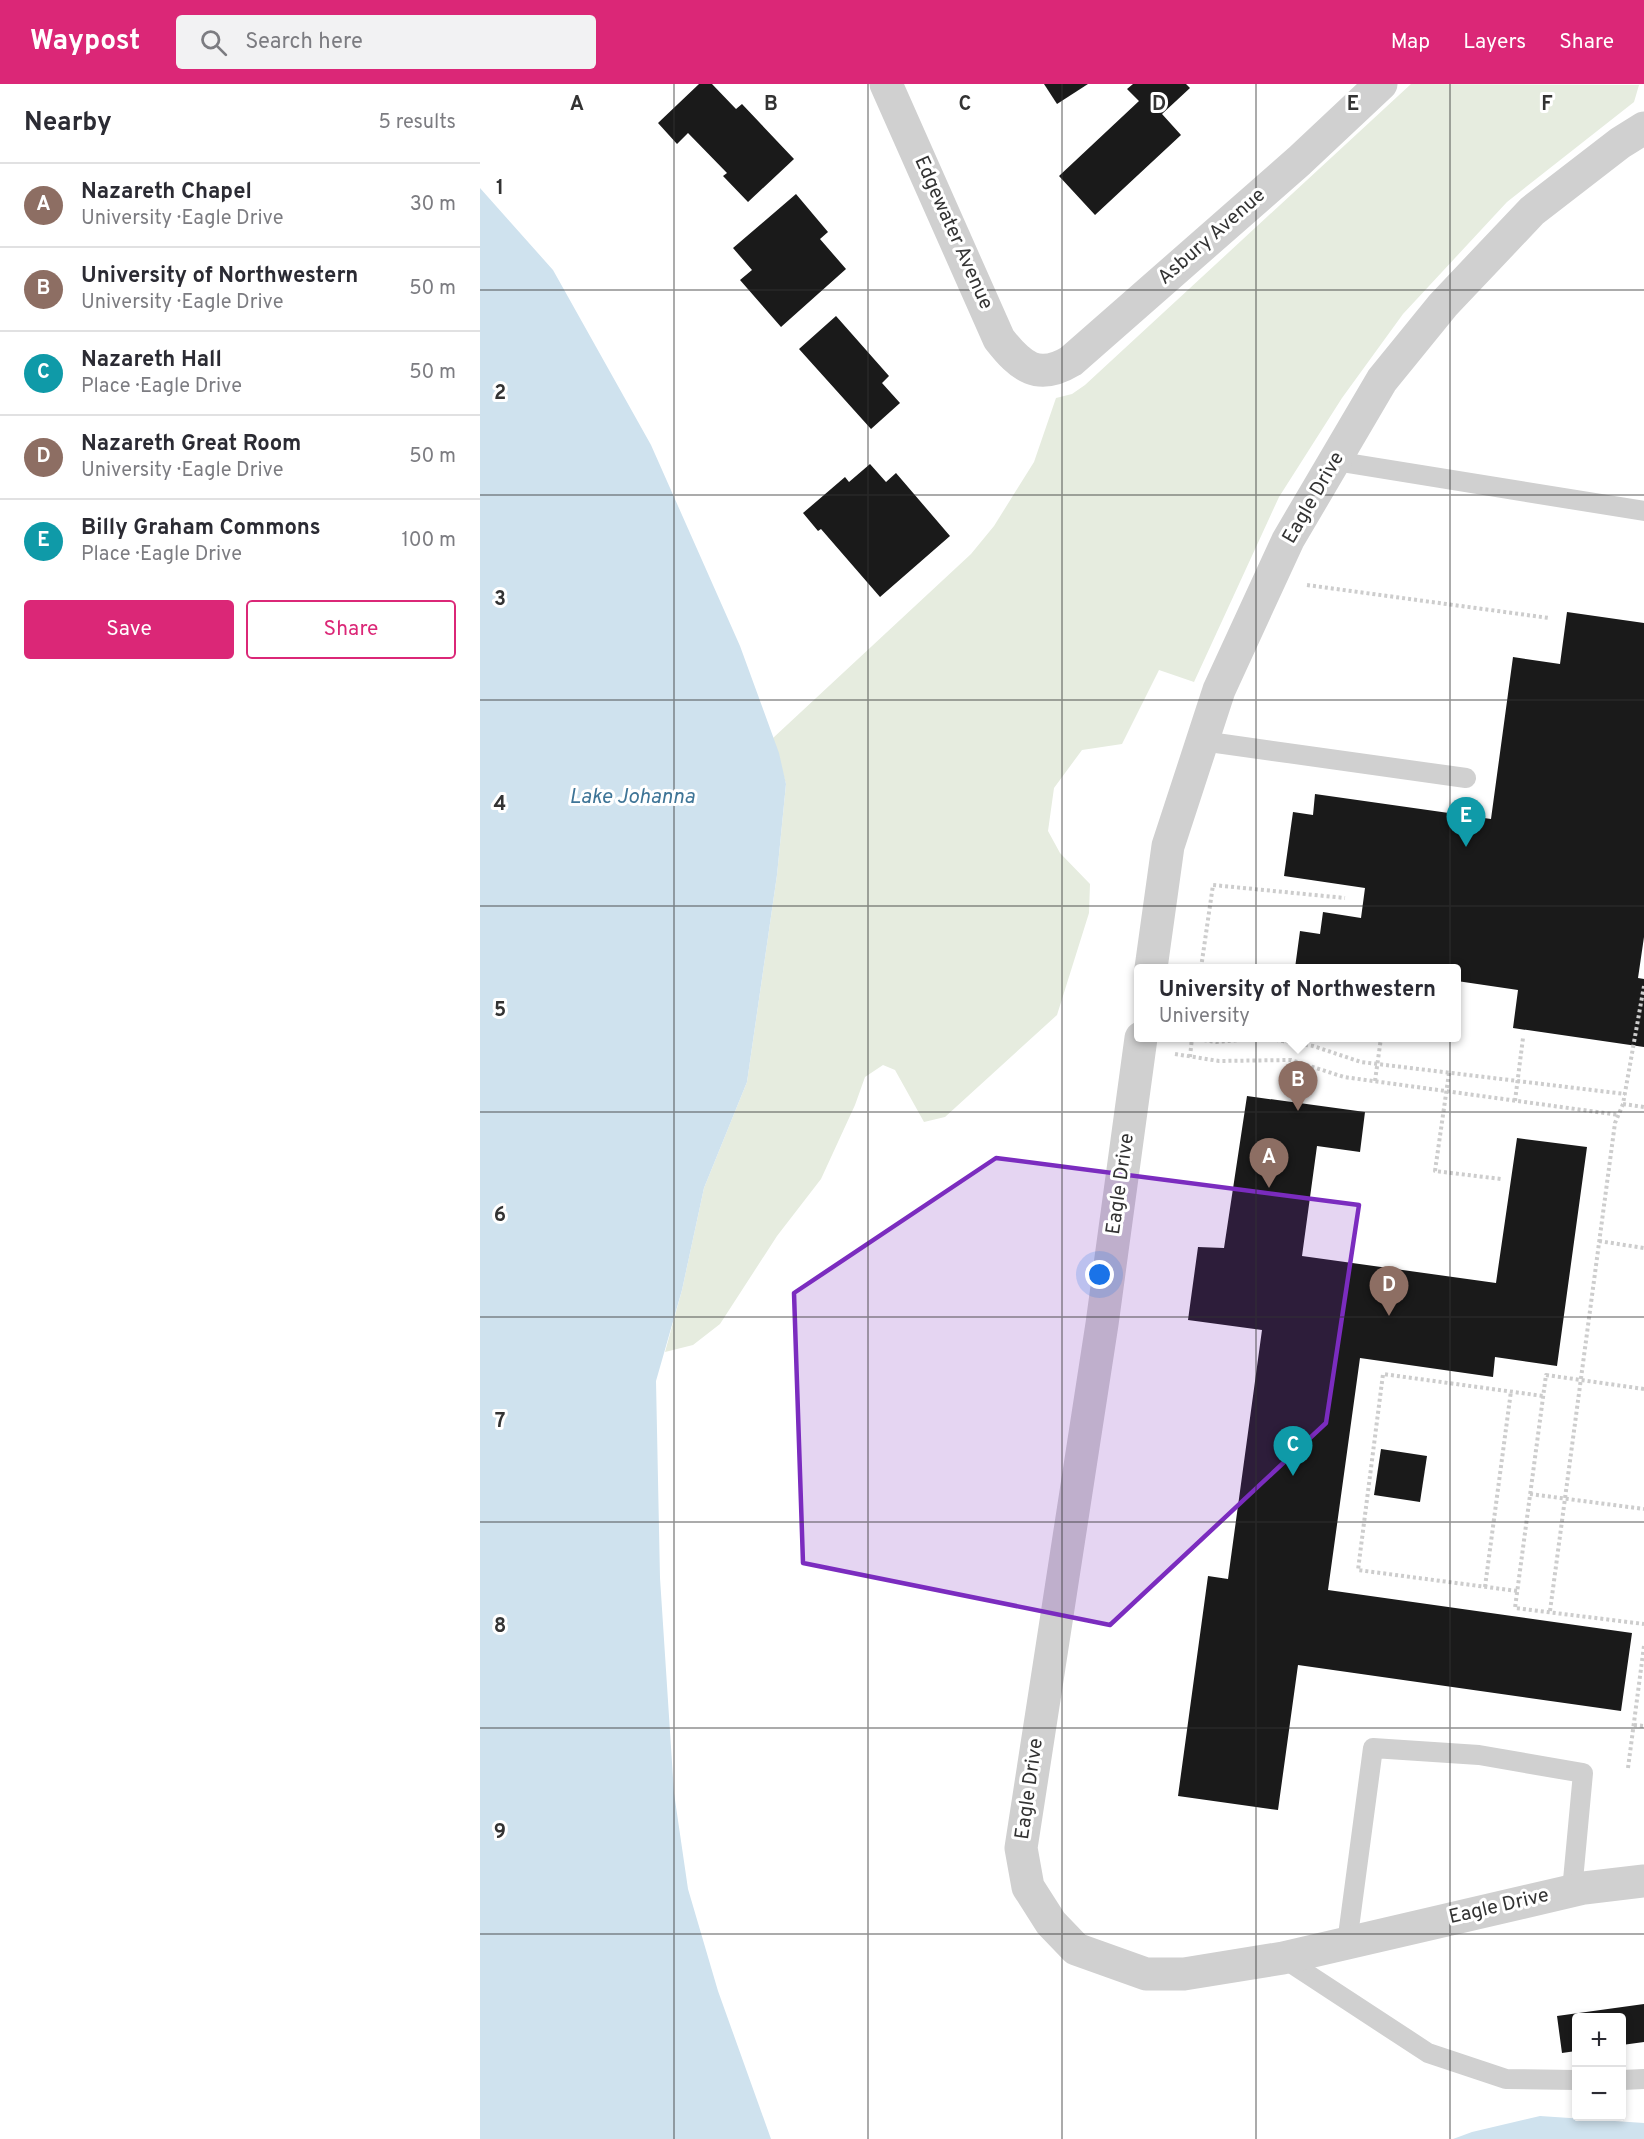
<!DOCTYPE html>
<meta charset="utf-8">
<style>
:root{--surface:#fff;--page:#f2f2f3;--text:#2b2b33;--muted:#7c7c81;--line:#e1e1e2;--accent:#db2777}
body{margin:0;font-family:Overpass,sans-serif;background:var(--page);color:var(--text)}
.controls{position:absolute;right:18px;bottom:18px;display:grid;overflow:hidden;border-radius:6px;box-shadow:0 3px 9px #0003}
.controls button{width:54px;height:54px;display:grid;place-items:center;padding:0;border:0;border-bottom:2px solid var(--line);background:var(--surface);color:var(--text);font:30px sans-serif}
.you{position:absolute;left:620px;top:1191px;width:21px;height:21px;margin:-15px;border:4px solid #fff;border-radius:50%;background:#1a73e8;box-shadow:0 0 0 9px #1a73e833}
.badge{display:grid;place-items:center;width:39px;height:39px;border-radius:50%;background:var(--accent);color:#fff;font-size:20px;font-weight:700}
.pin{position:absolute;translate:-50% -50px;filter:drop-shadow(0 2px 3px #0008)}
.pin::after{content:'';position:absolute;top:32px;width:21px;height:18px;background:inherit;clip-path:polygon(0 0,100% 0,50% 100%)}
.popup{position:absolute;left:654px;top:880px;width:327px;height:78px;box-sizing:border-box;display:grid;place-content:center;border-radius:6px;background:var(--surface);filter:drop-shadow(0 2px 4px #0005);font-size:20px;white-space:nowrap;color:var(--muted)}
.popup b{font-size:22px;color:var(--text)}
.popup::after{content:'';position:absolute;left:50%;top:100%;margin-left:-12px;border:12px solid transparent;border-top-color:var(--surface)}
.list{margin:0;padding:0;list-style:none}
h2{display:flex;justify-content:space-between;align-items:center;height:78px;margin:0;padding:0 24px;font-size:26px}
h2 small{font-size:20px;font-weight:400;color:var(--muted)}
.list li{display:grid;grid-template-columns:39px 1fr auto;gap:18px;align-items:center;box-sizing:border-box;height:84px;padding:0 24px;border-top:2px solid var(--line)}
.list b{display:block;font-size:22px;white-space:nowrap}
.list p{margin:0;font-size:20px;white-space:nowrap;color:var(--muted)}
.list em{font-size:20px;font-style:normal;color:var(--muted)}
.actions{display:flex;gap:12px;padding:18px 24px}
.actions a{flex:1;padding:14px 0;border:2px solid var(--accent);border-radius:6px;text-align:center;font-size:21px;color:var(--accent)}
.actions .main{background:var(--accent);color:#fff}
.icon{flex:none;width:33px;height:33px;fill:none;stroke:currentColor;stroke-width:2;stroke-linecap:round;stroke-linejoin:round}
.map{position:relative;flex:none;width:1164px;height:2055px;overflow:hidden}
header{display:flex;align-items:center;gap:36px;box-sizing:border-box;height:84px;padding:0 30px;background:var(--accent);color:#fff}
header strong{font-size:28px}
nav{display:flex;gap:33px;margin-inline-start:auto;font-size:21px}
.search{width:420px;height:54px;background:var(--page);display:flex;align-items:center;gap:15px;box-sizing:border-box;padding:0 21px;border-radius:6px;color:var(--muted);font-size:22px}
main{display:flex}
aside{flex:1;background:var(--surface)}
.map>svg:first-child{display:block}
.green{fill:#e6ecdf}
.water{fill:#cfe2ee}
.building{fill:#1a1a1a}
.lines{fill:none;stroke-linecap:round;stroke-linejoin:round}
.path{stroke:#cdcdcd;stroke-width:4;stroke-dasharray:3 3;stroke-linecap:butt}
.lane{stroke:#d0d0d0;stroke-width:20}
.street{stroke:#d0d0d0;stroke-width:33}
.marked{fill:#7b2cbf;fill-opacity:0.2;stroke:#7b2cbf;stroke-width:4.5;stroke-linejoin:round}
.grid{fill:none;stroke:#333;stroke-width:1.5;stroke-opacity:0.55}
.labels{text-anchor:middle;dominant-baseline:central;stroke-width:6;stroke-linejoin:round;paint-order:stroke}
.street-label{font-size:20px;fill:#333;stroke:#fff}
.water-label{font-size:21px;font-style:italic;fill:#3f7597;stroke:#fff}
.grid-label{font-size:20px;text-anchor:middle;font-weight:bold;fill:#333;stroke:#fff;stroke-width:6;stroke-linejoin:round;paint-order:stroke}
</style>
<header>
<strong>Waypost</strong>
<div class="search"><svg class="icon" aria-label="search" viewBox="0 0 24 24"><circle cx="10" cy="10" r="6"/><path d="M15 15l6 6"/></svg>Search here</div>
<nav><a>Map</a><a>Layers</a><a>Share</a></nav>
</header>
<main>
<aside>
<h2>Nearby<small>5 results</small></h2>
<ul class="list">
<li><span class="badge" style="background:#8d6e63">A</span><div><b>Nazareth Chapel</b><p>University · Eagle Drive</p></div><em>30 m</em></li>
<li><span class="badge" style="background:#8d6e63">B</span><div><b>University of Northwestern</b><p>University · Eagle Drive</p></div><em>50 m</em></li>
<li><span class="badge" style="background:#0f9aa8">C</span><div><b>Nazareth Hall</b><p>Place · Eagle Drive</p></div><em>50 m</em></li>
<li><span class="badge" style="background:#8d6e63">D</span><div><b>Nazareth Great Room</b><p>University · Eagle Drive</p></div><em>50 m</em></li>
<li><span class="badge" style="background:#0f9aa8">E</span><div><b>Billy Graham Commons</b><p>Place · Eagle Drive</p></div><em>100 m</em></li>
</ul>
<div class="actions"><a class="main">Save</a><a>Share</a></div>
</aside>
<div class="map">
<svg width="1164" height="2055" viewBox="0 0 1164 2055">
<rect width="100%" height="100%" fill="#fff"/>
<path class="green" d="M931,0L1159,1L1154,18L1027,118L923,230L862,314L799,413L714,598L679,586L642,660L602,666L574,704L568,747L580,769L610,800L609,829L577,931L465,1033L444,1038L415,986L403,981L385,993L375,1021L341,1095L297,1152L240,1240L213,1261L185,1268L202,1206L224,1104L267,998L297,791L306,700L293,654L491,470L514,442L554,378L576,314L592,310L605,301Z"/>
<g class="water">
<path d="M0,104L73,186L171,361L260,562L299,669L306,700L297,791L267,998L224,1104L202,1206L176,1297L180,1494L194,1709L208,1805L238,1907L291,2055H0Z"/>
<path d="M1060,2032L1164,2039V2055H973L992,2048Z"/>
</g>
<g class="building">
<path d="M219,0H232L256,25L262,20L314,75L268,118L243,92L247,89L208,49L197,60L178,39Z"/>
<path d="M564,0H608L577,20Z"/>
<path d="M653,0H706L710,4L682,30L701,51L615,131L579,92L659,17L647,5Z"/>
<path d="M316,110L348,148L340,155L366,185L301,243L260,196L272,186L253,164Z"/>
<path d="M356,232L409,292L402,299L420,319L391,345L319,265Z"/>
<path d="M390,380L406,398L416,389L470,452L400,513L341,445L338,447L323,429L365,393L369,398Z"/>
<path d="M1087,528L1164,539V853L1158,894L1164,895V963L1033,944L1038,906L977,897V884H815L820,847L840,850L843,828L881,834L885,804L804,792L813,728L833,731L835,710L1011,735L1033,573L1080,580Z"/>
<path d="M767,1012L885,1028L880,1068L837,1062L822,1172L1016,1199L1037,1054L1107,1063L1077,1282L1015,1273L1013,1293L880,1274L848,1506L1152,1549L1141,1627L818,1581L798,1726L698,1712L728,1492L748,1495L782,1246L708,1236L718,1163L744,1164Z"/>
<path d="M901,1365L947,1372L940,1418L894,1411Z"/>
<path d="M1164,1920V1958L1142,1961V1934H1096V1967L1082,1969L1077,1932Z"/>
</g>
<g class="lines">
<g class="path">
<path d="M827,501L1069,534"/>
<path d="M721,884L733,801L865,814"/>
<path d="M712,954L736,958L785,954L833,962L881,978L1145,1010"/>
<path d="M695,970L739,977L811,976L864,993L1139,1031"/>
<path d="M710,973L712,954"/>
<path d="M969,989L955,1087L1021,1095"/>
<path d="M895,997L901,954"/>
<path d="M1035,1017L1043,954"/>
<path d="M1143,1020L1164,1023"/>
<path d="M1119,1157L1164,1164"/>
<path d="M1164,1305L1066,1291L1035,1524L1164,1540"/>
<path d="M1050,1410L1164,1425"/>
<path d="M1005,1503L1031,1307"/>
<path d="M1037,1507L878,1486L903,1290L1063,1312"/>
<path d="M1070,1527L1135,1039L1143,1020L1164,902"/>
<path d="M1154,1641L1164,1642"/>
<path d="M1148,1684L1164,1562"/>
</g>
<g class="lane">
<path d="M855,377L1164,427"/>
<path d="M722,657L986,694"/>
<path d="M867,1859L893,1664L999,1671L1103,1689L1092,1807"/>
<path d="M803,1874L948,1969L1026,1995L1096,1996"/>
<path d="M1142,1996L1164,1995"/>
</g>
<g class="street">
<path d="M406,0L519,255C541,283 558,297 591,277L819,77L901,0"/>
<path d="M671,884L688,762L739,606L808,456L902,296L963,221L1052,127L1140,59L1164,44"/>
<path d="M661,954L622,1240L541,1764L548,1803L571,1839L596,1865L666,1890H704L803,1874L1104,1804L1164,1797"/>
</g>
</g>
<path class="marked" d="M516,1074L879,1121L846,1339L630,1541L323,1479L314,1209Z"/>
<path class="grid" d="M194,0V2055M388,0V2055M582,0V2055M776,0V2055M970,0V2055M0,206H1164M0,411H1164M0,616H1164M0,822H1164M0,1028H1164M0,1233H1164M0,1438H1164M0,1644H1164M0,1850H1164"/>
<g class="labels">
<g class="street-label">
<text transform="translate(473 149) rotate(66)">Edgewater Avenue</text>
<text transform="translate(732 153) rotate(-41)">Asbury Avenue</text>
<text transform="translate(834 414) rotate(-60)">Eagle Drive</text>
<text transform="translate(641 1100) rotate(-82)">Eagle Drive</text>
<text transform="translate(550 1705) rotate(-82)">Eagle Drive</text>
<text transform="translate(1019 1823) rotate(-13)">Eagle Drive</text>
</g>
<g class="water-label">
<text x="152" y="713">Lake Johanna</text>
</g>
</g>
<g class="grid-label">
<text x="97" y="26">A</text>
<text x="291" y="26">B</text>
<text x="485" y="26">C</text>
<text x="679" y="26">D</text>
<text x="873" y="26">E</text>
<text x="1067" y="26">F</text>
<text x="20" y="110">1</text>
<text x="20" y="315">2</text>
<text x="20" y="521">3</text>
<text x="20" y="726">4</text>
<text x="20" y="932">5</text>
<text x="20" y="1137">6</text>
<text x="20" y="1343">7</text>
<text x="20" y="1548">8</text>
<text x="20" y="1754">9</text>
</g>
</svg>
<div class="controls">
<button>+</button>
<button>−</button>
</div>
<div class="you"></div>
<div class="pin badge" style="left:789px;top:1104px;background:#8d6e63">A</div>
<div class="pin badge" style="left:818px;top:1027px;background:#8d6e63">B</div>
<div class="popup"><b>University of Northwestern</b>University</div>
<div class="pin badge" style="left:813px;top:1392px;background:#0f9aa8">C</div>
<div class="pin badge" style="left:909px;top:1232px;background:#8d6e63">D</div>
<div class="pin badge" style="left:986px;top:763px;background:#0f9aa8">E</div>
</div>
</main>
